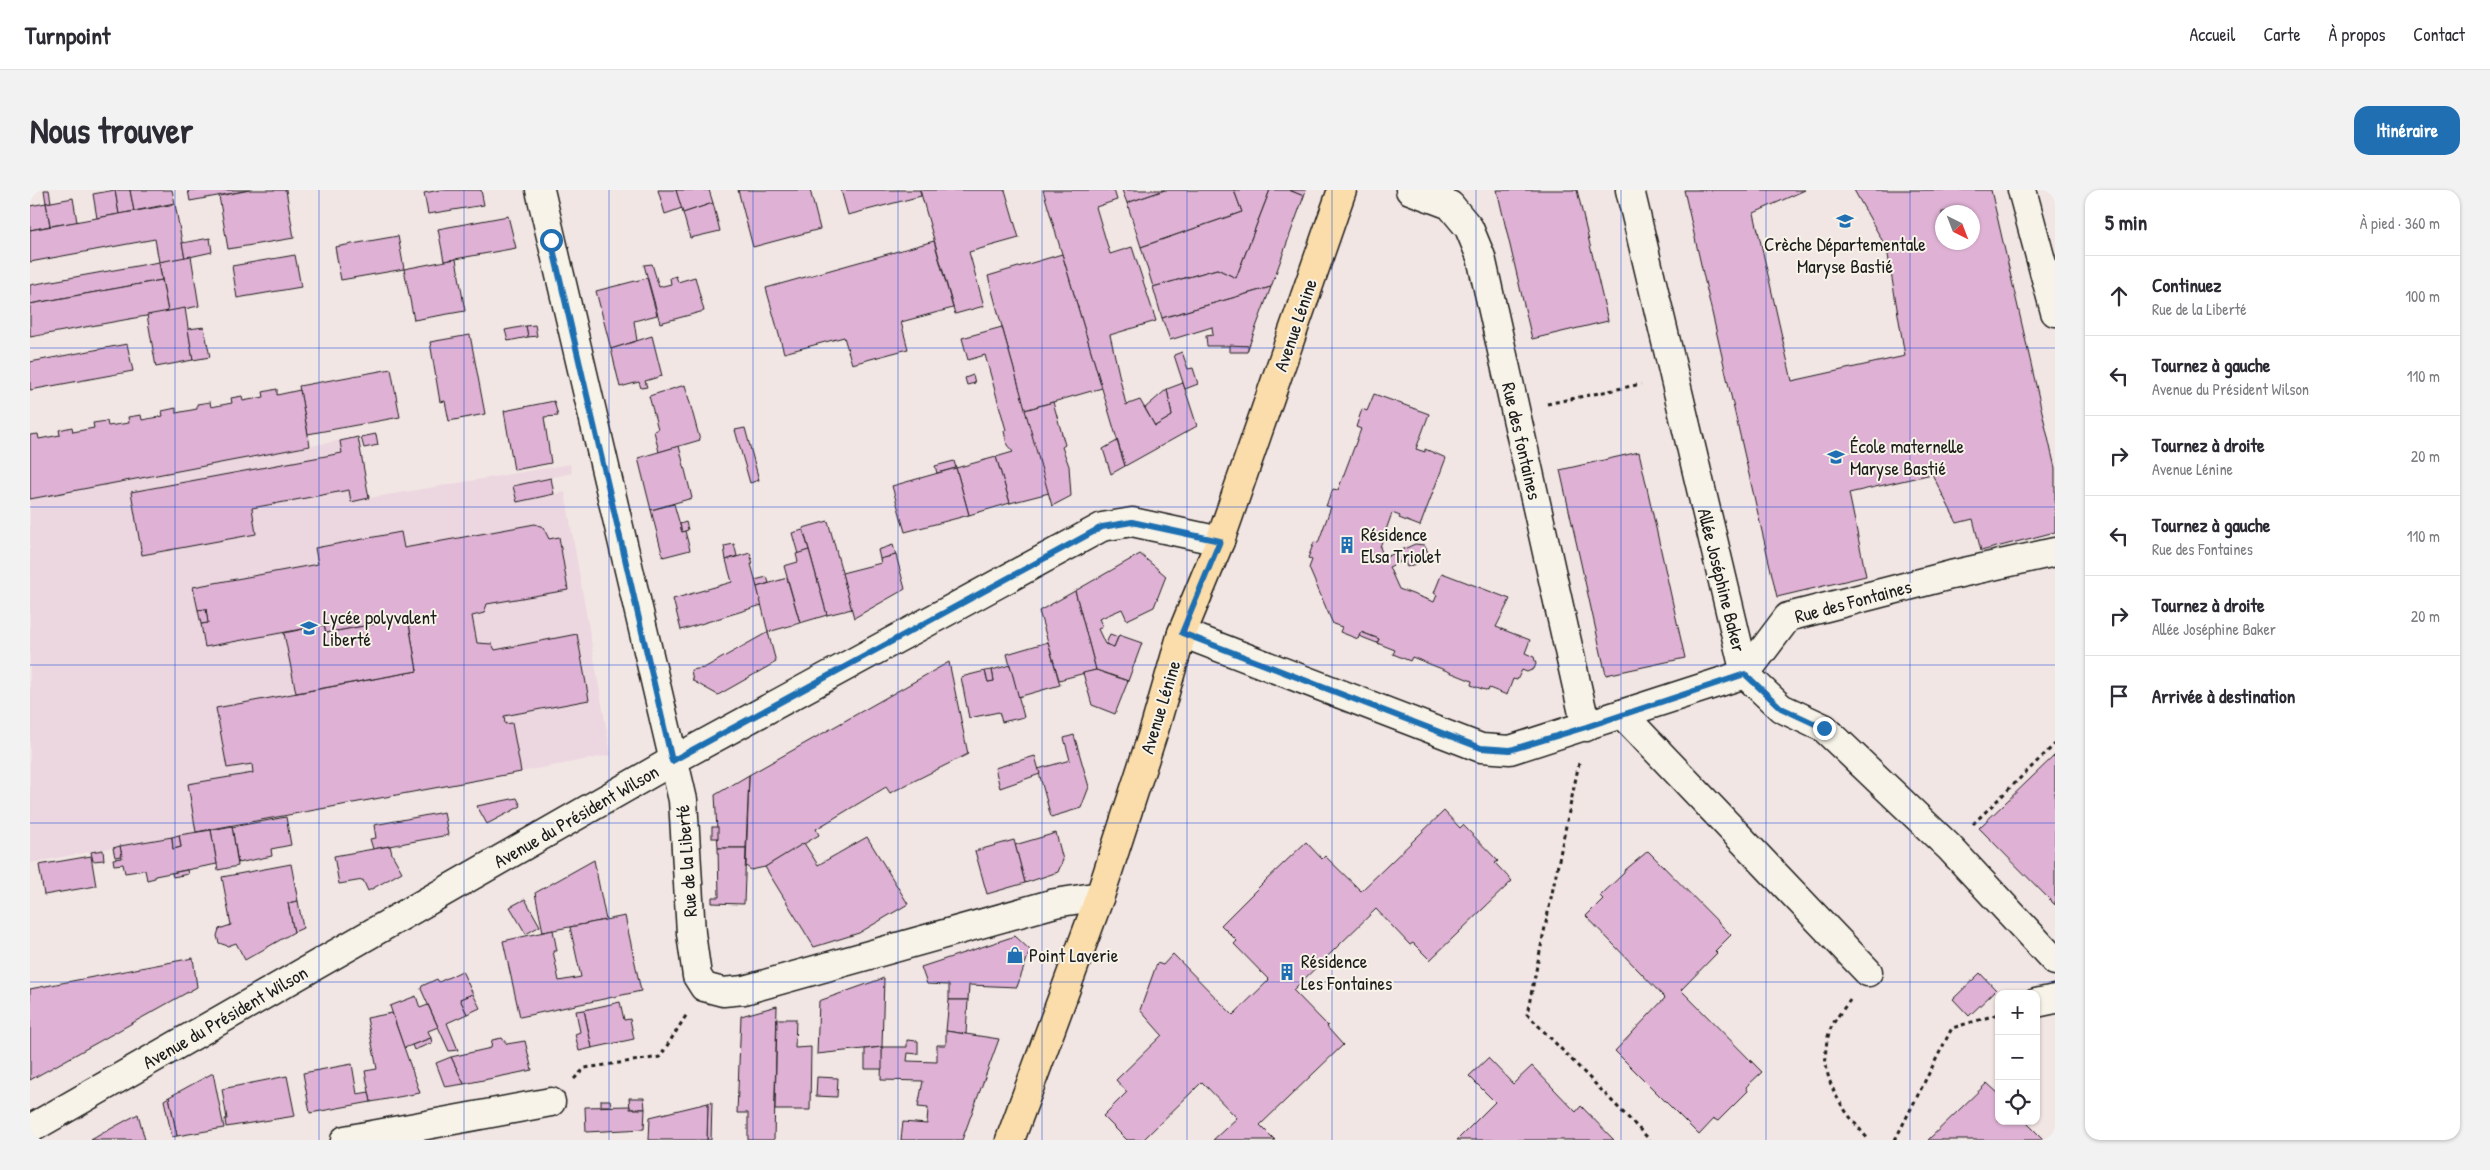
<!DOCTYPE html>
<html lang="fr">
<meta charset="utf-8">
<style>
:root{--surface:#fff;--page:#f2f2f3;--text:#2b2b33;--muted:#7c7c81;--line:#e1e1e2;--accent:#1f6fb2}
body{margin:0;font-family:"Patrick Hand",sans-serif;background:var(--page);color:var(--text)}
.controls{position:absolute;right:15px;bottom:15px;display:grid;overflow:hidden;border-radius:10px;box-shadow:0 1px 4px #0004}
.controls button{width:45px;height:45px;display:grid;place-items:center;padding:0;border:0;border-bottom:1px solid var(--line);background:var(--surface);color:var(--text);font:25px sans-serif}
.compass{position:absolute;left:1905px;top:15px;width:45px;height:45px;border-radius:50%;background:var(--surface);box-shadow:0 1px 4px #0004;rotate:138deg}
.stop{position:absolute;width:15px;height:15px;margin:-11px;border:4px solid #1f6fb2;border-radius:50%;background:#fff}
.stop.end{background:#1f6fb2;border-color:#fff;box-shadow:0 1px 5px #0008}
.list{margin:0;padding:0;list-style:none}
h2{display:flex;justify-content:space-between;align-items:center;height:65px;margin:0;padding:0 20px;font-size:21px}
h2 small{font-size:16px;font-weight:400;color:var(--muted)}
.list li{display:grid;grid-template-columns:32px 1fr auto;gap:15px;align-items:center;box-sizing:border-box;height:80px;padding:0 20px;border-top:1px solid var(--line)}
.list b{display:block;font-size:19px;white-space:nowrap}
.list p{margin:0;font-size:16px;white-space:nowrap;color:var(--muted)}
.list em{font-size:16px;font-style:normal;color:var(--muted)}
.icon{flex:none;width:28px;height:28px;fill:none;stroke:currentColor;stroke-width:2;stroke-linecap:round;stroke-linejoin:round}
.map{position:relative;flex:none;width:2025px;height:950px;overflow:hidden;border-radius:15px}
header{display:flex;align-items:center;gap:30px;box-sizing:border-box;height:70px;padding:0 25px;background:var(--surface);border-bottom:1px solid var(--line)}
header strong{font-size:24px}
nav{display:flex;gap:28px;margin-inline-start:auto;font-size:18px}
.intro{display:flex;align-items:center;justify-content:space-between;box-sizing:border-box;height:120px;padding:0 30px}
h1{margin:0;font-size:35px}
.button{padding:12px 22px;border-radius:15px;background:var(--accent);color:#fff;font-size:18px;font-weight:700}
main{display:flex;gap:30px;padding:0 30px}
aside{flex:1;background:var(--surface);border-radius:15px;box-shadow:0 1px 4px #0004}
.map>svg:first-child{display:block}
.built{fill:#ecd6e0}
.building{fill:#dfb2d5;stroke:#1c1c1c;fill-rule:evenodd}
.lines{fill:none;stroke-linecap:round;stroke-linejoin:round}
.minor-casing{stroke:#1c1c1c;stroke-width:31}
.major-casing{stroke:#1c1c1c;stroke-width:31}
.path{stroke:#1c1c1c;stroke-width:3;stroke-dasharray:4 4;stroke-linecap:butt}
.minor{stroke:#f7f3e8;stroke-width:28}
.major{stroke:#fbddab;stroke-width:28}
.route{stroke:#1f6fb2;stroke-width:6}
.grid{fill:none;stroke:#1d4ed8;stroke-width:1;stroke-opacity:0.55}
.labels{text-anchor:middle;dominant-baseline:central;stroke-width:4;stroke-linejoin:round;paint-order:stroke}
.poi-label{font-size:19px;fill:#1c1c1c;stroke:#f7f3e8;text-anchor:start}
.street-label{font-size:19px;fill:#1c1c1c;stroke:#f7f3e8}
</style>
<header>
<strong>Turnpoint</strong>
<nav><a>Accueil</a><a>Carte</a><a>À propos</a><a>Contact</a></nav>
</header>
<div class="intro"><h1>Nous trouver</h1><a class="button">Itinéraire</a></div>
<main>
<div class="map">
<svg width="2025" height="950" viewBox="0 0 2025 950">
<rect width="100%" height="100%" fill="#f2e6e4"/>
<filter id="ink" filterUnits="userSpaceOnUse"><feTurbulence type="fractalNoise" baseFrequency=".02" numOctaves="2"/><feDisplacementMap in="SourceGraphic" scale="10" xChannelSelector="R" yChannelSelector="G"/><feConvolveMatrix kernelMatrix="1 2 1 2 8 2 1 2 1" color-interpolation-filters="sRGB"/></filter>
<g filter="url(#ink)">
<path class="built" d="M328,247L339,308L540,274L542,283L483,296L487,312L535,302L581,565L0,673V309Z"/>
<g class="building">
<path d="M14,0H19L21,12L16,13Z"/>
<path d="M85,0L89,24L67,28L63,4Z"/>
<path d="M85,0H100L104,21L89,24Z"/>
<path d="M100,0H142L145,13L104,21Z"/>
<path d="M158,0H220L160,11Z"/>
<path d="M220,0H256L264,48L198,59L189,6Z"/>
<path d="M410,0H451L454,15L398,24L394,3Z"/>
<path d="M628,0H646L652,18L635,24Z"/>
<path d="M646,0H679L683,13L653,23Z"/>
<path d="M708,0H780L790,39L723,57Z"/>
<path d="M811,0H890L891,6L818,25Z"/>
<path d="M890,0H975L989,48L939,62L954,116L925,124Z"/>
<path d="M1013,0H1084L1087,10L1066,17L1080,64L1102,57L1126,131L1080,145L1096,215L1110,210L1125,236L1142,226L1137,199L1153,193L1167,236L1095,276Z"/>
<path d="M1092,0H1135L1097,13Z"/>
<path d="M1135,0H1204L1212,22L1111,57L1097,13Z"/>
<path d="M1204,0H1240L1206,88L1187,79L1123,97L1111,57L1212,22Z"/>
<path d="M1240,0H1259L1274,6L1241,97L1132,128L1123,97L1187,79L1206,88Z"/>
<path d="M1259,0H1276L1274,6Z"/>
<path d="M1467,0H1547L1578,131L1502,149Z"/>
<path d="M1654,0H1775L1724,23L1762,191L1875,166L1857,59L1824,0H1961L2025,278V342L1951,361L1943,329L1927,333L1902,284L1819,303L1836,386L1747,407ZM1912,22H1942V52H1912Z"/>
<path d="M43,8L47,32L20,36L16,13Z"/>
<path d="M16,13L20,36L0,40V16Z"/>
<path d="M683,13L690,41L660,48L653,23Z"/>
<path d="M145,14L155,68L129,72L125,49L0,72V40Z"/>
<path d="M478,26L486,58L414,71L408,39Z"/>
<path d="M368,46L374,79L311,90L305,57Z"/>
<path d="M180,48L182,62L155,68L152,53Z"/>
<path d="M904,51L923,118L871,132L878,159L822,174L814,147L754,163L736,98Z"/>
<path d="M1032,64L1072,198L995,220L958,86Z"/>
<path d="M265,65L271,97L207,108L202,76Z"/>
<path d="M161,66L169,116L138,122L129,72Z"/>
<path d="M426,69L435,121L384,130L374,79Z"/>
<path d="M129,72L132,90L0,114V95Z"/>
<path d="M622,74L629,97L641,94L640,88L646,86L648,92L665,87L674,121L630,133L614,75Z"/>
<path d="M617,88L627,125L604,131L607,151L581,159L566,101Z"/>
<path d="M132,90L138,122L0,147V114Z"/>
<path d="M1241,97L1219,156H1177L1176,146L1183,145L1182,137L1140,150L1132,128Z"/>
<path d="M155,118L163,170L126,177L117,125Z"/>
<path d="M505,135L507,146L498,147L496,136Z"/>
<path d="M496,136L498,147L478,151L475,140Z"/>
<path d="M174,137L180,167L163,170L158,139Z"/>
<path d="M972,137L1019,303L980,313L966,267L983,262L977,255L974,241L976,240L955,165L938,170L932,148Z"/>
<path d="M440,145L455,224L419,231L415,211L410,212L400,152Z"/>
<path d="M622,146L632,186L615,191L617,197L611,198L609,192L590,197L581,159Z"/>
<path d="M97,154L103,181L0,200V172Z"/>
<path d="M1199,155L1219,156L1217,162H1199Z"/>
<path d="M1152,162L1158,179L1163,178L1168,194L1155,199L1144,165Z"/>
<path d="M361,179L370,227L278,244L269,196Z"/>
<path d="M943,185L945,193L937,195L935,188Z"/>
<path d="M655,195L670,250L629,262L624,241L628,239L619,206Z"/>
<path d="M247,199V205L270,200L280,256L0,309V245L8,244L9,249L30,245L29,240L42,237L43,242L64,238L63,233L77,231L78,236L99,233L98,227L111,225L112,230L133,226L132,221L146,218V223L167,219V214L180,212L181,217L202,213L201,208L212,206L213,211L234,207L233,202Z"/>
<path d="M1137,199L1142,226L1125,236L1115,218Z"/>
<path d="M1344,204L1399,224L1386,259L1395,262V259L1416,268L1390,336L1369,328L1370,326L1362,323L1350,357L1354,368L1385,354L1394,355L1398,362L1396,370L1377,377L1374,370L1359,377L1369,399L1404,412L1407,405L1404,403L1412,383L1480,409L1466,437L1500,450L1495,463L1504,467L1506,474L1504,479L1497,482L1492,480L1487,490L1483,489L1477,505L1459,498L1458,501L1441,495L1442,491L1382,467L1380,471L1363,464L1365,460L1347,453L1349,449L1331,442L1328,449L1310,442L1312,437L1303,434L1279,378L1282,370L1278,368L1284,352L1288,353L1301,317L1296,316L1303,299L1308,300L1331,239L1326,237L1332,219L1337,221Z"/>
<path d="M524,211L528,226L514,227L521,273L484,280L474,221Z"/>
<path d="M1023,212L1035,255L1032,257L1039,276L1041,306L1022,316L995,220Z"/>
<path d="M715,238L729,290L720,293L705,240Z"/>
<path d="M346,244L348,255L334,258L331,247Z"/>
<path d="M328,247L339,308L321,312L319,300L222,318L226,344L112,365L101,302L312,263L310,251Z"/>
<path d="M1087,251L1095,276L1081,284L1073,259Z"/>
<path d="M649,256L662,308L621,320L608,268Z"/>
<path d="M1609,262L1655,468L1576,485L1530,280Z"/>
<path d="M966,267L980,313L939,325L926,278Z"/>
<path d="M924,271L926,278L907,283L905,276Z"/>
<path d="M926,278L939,325L875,342L862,296Z"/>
<path d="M521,288L524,304L487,312L483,296Z"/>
<path d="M644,314L652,342L655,341L660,360L633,367L621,320Z"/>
<path d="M798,331L822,419L797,425L773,338Z"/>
<path d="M656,332L658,340L652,342L650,334Z"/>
<path d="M505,334L513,337L519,349L529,347L538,400L457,414L454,423L442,426L447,453L462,454L465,460L547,444L559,510L474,526L475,534L482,533L491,582L166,642L158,594L223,583L222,574L197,578L186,518L387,481L378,428L296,443L294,435L175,457L171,434L178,433L176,419L168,420L163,397L288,374L285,358L371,342L374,358Z"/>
<path d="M773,340L779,360L768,364L762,343Z"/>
<path d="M704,354L707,366L696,370L694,356Z"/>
<path d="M863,355L866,365L850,369L848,360Z"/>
<path d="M779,360L797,425L770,433L754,376L768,372L766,364Z"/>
<path d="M720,363L723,374H721L732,415L651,440L643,409L702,392L696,370Z"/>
<path d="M1110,364L1136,386L1124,417L1097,430L1092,419L1069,429L1073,437L1068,439L1075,454L1084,457L1089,445L1112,453L1098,491L1066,480L1045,401Z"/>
<path d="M866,365L875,399L824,428L812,383L851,373L850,369Z"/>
<path d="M737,387L739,393L727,397L725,390Z"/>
<path d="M757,388L770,433L738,442L727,397Z"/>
<path d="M1045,401L1066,480L1029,490L1009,421Z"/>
<path d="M176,419L178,433L171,434L168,420Z"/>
<path d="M378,428L387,481L266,503L254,443L294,435L296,443Z"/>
<path d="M738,442L746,472L688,505L663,491L661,480L674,478Z"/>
<path d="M1331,442L1349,449L1347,453L1329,446Z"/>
<path d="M1080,444L1088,447L1084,457L1076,454Z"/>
<path d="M1018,452L1030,495L988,507L977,464Z"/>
<path d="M919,472L938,564L860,603L856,597L786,639L789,645L735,677L721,680L716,676L719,585Z"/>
<path d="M980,475L994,527L972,532L969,522L939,528L931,487L955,481L958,492L964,491L962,480Z"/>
<path d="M962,480L964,491L958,492L955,481Z"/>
<path d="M1066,480L1098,491L1085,524L1062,515L1053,483Z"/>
<path d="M1044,545L1059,597L1051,618L1021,627L1008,579L1040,570L1034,548Z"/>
<path d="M2025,565V715L1949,638Z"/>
<path d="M1005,566L1010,584L970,598L965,578Z"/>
<path d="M719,585L716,658H688L685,605Z"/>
<path d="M487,608L491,616L457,634L447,616Z"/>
<path d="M1414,621L1430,638L1433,635L1468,671L1465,673L1482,691L1400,770L1383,753L1380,755L1346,719L1263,800L1298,836L1297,837L1313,855L1230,935L1245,950H1183L1207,928L1172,892L1113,950H1097L1073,926L1097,902L1086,890L1132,845L1110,820L1127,773L1133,775L1143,764L1203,825L1239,790L1204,754L1207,751L1191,735L1233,693L1276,652L1292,669L1295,666L1331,701Z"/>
<path d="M414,622L418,645L343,659L340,649L346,648L344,635Z"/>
<path d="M256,627L261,655L241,659L242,666L208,673L202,637Z"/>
<path d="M202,636L208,676L188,680L181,640Z"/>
<rect x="682" y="637" width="6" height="11"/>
<path d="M181,640L187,674L125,686V688L117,690L115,680L95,683L93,674L84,675L83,669L92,668L90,656L142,647L143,659L151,657L149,645Z"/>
<path d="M1026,643L1033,670L1028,682L995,693L985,655Z"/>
<path d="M149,645L151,657L143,659L142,647Z"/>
<path d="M837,647L878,714L829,743L784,757L735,677L774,653L788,675Z"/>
<path d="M984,650L995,693L957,704L945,661Z"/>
<path d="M90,656L92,666L85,667L83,658Z"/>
<path d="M360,656L362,664L372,682L338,701L333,690L309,694L304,666Z"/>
<path d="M688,658H716L714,714L682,713V707H689Z"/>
<path d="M73,660L74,670L63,671L61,662Z"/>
<path d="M1618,661L1701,745L1685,761L1687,763L1651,800L1732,882L1716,897L1718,901L1688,931L1684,929L1669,945L1585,861L1635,808L1556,726L1573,709L1570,706L1594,683V681Z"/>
<path d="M61,666L66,696L14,705L9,675Z"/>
<path d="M564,670L576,730L513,742L505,703Z"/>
<path d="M261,674L268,711L258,713L264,742L215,770L206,753L198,756L189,753L187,746L189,739L201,735L192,687Z"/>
<path d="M157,680L158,684L143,687L142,683Z"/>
<path d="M495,709L510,736L496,744L480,717Z"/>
<path d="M268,711L273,738L264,742L258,713Z"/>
<path d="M595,726L611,801L490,827L473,751L523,740L527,761H523L529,791L551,787L540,737Z"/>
<path d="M985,746L1000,760L987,797L939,795L938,810H919V795L897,794L891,777Z"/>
<path d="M163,768L167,797L0,890V799Z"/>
<path d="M432,781L443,804L430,809L437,824L417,833L428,860L419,861L391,799L392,796L407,789L409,792Z"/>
<path d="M1950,783L1966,800L1939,826L1923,809Z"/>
<path d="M854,788L852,857L787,864L789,811Z"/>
<path d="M443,804L450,818L437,824L430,809Z"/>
<path d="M386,806L390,818L398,815L408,837L398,841L401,848L374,858L360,816Z"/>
<path d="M919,810H938L936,844L916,841Z"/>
<path d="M590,812L594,830L600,829L604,849L562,858L554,820Z"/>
<path d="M747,816L744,950H718V923H707L711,826Z"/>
<path d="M554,820L562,858L549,861L545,844L550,842L546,821Z"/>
<path d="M362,823L390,903L341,912L335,881L347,879L337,828Z"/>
<path d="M747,829H766L765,858L781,857L780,920H745Z"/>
<path d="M916,841L969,849L932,950H871L873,932L897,934L898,918L888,917L893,891L851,890L852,857H877V850L888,851V864L878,863L877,871L907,872V855H916Z"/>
<path d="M401,848L402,853L384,860L382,855Z"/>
<path d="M472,848L477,854L495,851L502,880L434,894L421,867L461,858L462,850Z"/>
<path d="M852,857V879H835V859Z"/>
<path d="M421,867L434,894L415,897L406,873Z"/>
<path d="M1458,868L1483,894L1502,876L1546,922L1551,916L1584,950H1427L1465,912L1439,886Z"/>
<path d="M322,874L327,904L339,902L341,912L280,923L273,883Z"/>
<path d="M183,883L194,938L147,946L139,907Z"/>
<path d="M257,886L265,926L196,937L195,929H197L192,899Z"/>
<path d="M787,887L808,888L807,907L786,906Z"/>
<path d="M1957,893L1969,904V931H1995L2014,950H1898Z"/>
<path d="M139,907L147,946L142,947L134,910Z"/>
<path d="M599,908H614L615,919H600Z"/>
<path d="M571,910H580L581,916H571Z"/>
<path d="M682,912L681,950H677L678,913Z"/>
<path d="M678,913L677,950H619L620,927Z"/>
<path d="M600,916V919H615L614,939L556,942L555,917Z"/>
<path d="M108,924L115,950H61L73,943Z"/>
</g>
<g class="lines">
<g class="minor-casing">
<g id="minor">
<path d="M510,0L653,610L661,743L667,786L674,797L693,802L714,800L1025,713L1070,706"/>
<path d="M1380,0L1420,15L1439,38L1451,67L1556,537"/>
<path d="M1600,0L1715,484L1751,518L1794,538L1919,657L2025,771"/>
<path d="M1992,0L2025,122"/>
<path d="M1152,443L1451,558L1480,560L1715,484L1758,427L1921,385L2025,362"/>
<path d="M1592,524L1838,782"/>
<path d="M2006,813L2025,809"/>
<path d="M0,939L642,571L1072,337L1102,332L1190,351"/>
<path d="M315,950L521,912"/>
</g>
</g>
<g class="major-casing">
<path id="major" d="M980,950L1070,706L1125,537L1152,443L1190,351L1312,0"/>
</g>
<g class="path">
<path d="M1517,214L1611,194"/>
<path d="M1549,573L1497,824L1620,950"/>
<path d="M1943,634L2025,554"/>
<path d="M1820,810C1813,820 1802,832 1799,843C1786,887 1812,919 1839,950"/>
<path d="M544,889L555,878L630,867L657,824"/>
<path d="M1865,950L1922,838L1969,824"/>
</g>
<use href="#minor" class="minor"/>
<use href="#major" class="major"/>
</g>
</g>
<g class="lines" filter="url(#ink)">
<path class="route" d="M521,50L642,571L1072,337L1102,332L1190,351L1152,443L1451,558L1480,560L1556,537L1715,484L1751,518L1794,538"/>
</g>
<path class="grid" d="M145,0V950M289,0V950M434,0V950M579,0V950M723,0V950M868,0V950M1012,0V950M1157,0V950M1302,0V950M1446,0V950M1591,0V950M1736,0V950M1880,0V950M0,158H2025M0,317H2025M0,475H2025M0,633H2025M0,792H2025"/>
<defs>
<g id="school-bare" transform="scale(1.35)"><path d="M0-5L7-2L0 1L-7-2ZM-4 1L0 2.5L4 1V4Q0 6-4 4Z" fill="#1f6fb2" stroke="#f7f3e8" stroke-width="2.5" paint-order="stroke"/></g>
<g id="building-bare" transform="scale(1.35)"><path d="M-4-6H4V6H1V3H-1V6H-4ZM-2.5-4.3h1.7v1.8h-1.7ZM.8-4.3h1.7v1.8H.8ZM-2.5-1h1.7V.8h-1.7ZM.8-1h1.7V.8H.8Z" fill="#1f6fb2" stroke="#f7f3e8" stroke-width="2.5" paint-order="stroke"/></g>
<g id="shop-bare" transform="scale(1.35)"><path d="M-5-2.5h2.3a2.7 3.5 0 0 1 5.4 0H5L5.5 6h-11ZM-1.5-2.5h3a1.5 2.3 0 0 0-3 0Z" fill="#1f6fb2" stroke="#f7f3e8" stroke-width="2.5" paint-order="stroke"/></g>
</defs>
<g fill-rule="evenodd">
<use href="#school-bare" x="1815" y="31"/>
<use href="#school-bare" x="1806" y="267"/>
<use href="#building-bare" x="1317" y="355"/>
<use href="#school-bare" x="279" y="438"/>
<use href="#shop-bare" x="985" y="765"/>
<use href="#building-bare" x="1257" y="782"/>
</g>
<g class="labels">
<g class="poi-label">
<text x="1815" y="54" text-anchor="middle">Crèche Départementale<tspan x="1815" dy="22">Maryse Bastié</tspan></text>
<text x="1820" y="256">École maternelle<tspan x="1820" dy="22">Maryse Bastié</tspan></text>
<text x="1331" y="344">Résidence<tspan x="1331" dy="22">Elsa Triolet</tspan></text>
<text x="293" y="427">Lycée polyvalent<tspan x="293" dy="22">Liberté</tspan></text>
<text x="999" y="765">Point Laverie</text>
<text x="1271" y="771">Résidence<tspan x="1271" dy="22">Les Fontaines</tspan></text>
</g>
<g class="street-label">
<text transform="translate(1265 135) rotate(-71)">Avenue Lénine</text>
<text transform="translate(1492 251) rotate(77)">Rue des fontaines</text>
<text transform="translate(1692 390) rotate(76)">Allée Joséphine Baker</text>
<text transform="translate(1823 411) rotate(-15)">Rue des Fontaines</text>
<text transform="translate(1130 517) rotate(-73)">Avenue Lénine</text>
<text transform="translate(546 626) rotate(-30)">Avenue du Président Wilson</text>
<text transform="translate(656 671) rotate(-94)">Rue de la Liberté</text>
<text transform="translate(195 827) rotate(-30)">Avenue du Président Wilson</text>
</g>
</g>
</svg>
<div class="controls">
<button>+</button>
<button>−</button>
<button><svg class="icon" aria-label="locate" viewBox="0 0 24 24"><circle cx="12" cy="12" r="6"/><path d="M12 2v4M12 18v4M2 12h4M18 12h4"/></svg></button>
</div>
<svg class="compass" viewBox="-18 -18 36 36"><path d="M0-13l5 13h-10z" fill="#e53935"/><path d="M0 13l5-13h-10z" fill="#7c7c81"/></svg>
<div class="stop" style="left:521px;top:50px"></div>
<div class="stop end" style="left:1794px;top:538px"></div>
</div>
<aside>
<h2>5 min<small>À pied · 360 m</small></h2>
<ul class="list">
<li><svg class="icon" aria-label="ahead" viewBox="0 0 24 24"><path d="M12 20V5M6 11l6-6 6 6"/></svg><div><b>Continuez</b><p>Rue de la Liberté</p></div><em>100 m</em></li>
<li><svg class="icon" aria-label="left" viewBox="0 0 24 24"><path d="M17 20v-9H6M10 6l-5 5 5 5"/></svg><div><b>Tournez à gauche</b><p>Avenue du Président Wilson</p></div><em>110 m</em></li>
<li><svg class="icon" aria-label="right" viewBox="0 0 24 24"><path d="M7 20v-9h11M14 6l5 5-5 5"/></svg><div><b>Tournez à droite</b><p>Avenue Lénine</p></div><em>20 m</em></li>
<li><svg class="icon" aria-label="left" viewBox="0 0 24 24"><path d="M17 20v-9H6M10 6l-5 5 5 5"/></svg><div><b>Tournez à gauche</b><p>Rue des Fontaines</p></div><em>110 m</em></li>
<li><svg class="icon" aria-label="right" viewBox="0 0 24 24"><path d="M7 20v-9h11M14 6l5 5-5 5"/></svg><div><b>Tournez à droite</b><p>Allée Joséphine Baker</p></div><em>20 m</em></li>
<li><svg class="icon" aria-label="arrive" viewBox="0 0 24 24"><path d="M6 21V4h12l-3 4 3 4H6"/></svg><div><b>Arrivée à destination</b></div></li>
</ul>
</aside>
</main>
